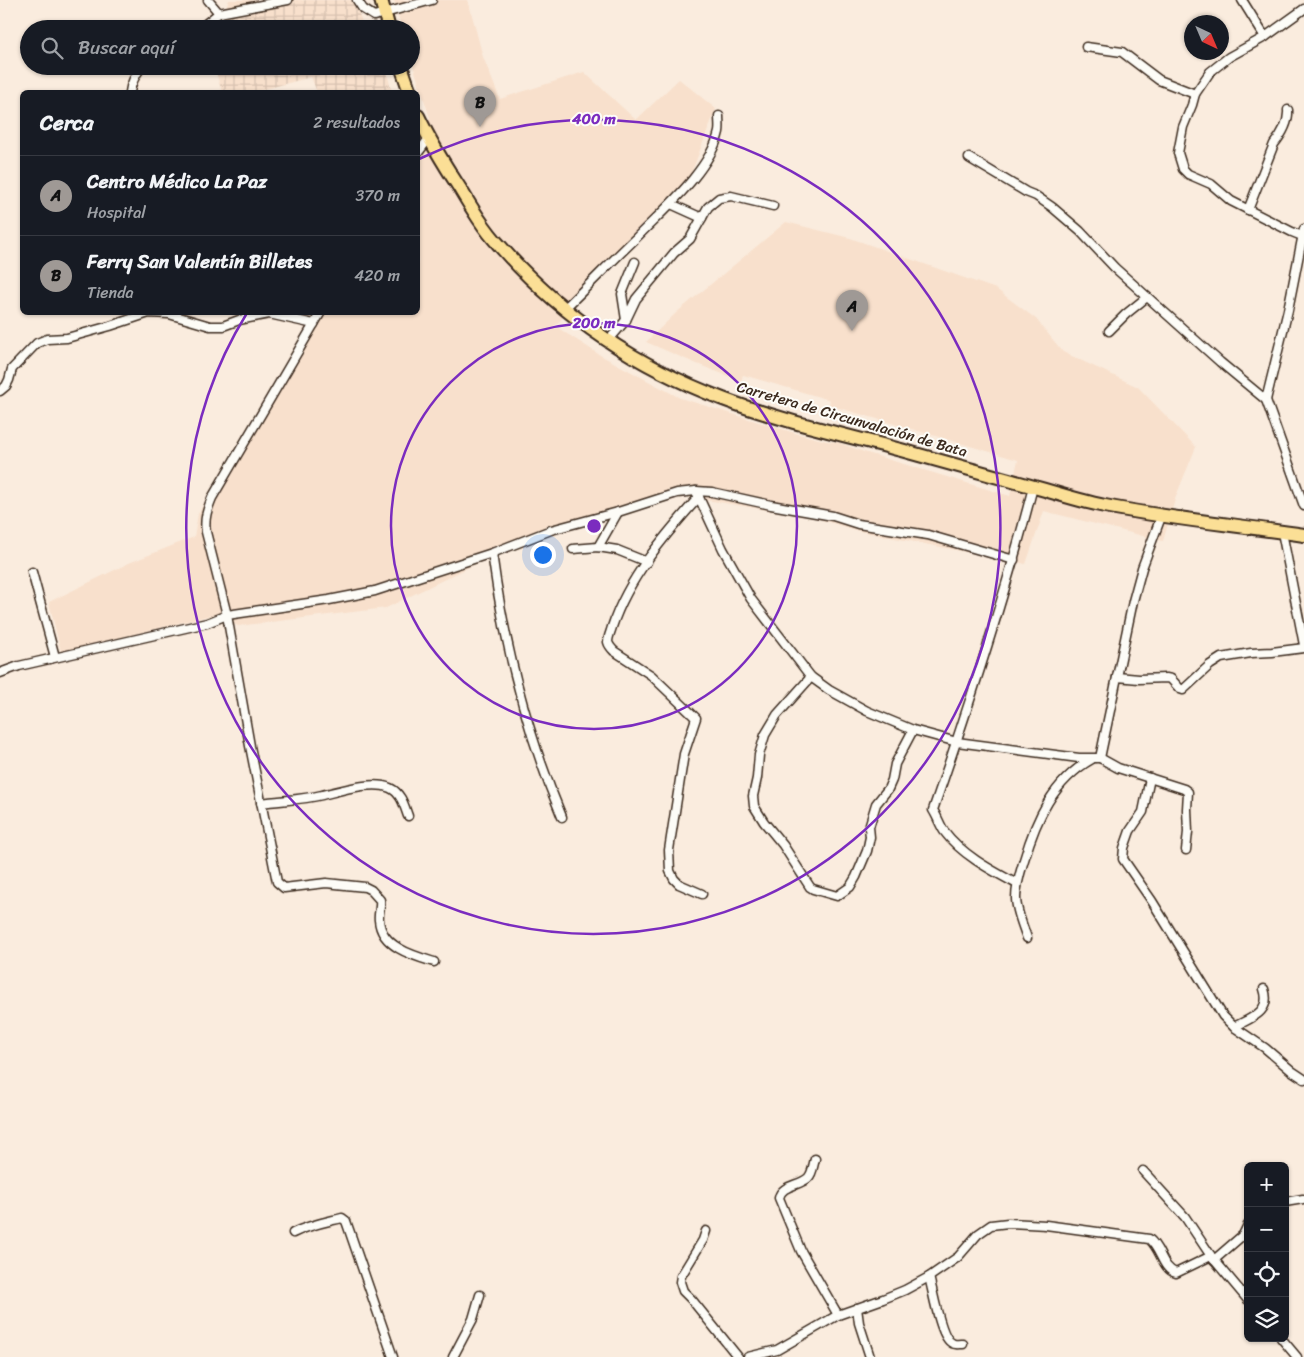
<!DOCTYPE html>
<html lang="es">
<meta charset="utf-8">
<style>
:root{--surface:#171b24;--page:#242831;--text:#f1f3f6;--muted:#9ea1a6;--line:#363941;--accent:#9f9995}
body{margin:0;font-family:Sriracha,sans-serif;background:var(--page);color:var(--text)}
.controls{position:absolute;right:15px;bottom:15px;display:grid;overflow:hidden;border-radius:8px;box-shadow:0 1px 4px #0004}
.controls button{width:45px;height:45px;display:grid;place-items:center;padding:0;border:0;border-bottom:1px solid var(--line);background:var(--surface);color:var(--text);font:25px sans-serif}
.compass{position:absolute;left:1184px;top:15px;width:45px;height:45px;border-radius:50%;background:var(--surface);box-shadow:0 1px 4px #0004;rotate:136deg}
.you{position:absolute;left:542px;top:554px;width:18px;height:18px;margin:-12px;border:4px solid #fff;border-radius:50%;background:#1a73e8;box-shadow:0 0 0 8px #1a73e833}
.badge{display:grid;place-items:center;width:32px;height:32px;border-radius:50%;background:var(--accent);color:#111;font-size:16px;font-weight:700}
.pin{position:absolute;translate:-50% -41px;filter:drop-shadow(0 1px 2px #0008)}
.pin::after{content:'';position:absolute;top:26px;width:18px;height:15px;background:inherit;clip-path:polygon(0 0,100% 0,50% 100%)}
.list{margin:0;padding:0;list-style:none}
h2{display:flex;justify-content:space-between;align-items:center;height:65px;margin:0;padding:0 20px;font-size:21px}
h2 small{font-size:16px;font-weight:400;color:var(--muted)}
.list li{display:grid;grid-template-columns:32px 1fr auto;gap:15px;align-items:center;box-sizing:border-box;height:80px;padding:0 20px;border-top:1px solid var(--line)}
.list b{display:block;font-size:19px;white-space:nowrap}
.list p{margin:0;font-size:16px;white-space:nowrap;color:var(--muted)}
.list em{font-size:16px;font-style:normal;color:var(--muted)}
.icon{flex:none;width:28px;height:28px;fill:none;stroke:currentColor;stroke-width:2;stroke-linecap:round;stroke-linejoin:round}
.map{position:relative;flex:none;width:1304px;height:1357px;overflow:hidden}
.search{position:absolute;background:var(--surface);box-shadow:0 1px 4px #0004;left:20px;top:20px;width:400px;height:55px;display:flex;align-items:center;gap:12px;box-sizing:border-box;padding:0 18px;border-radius:28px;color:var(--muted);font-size:19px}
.panel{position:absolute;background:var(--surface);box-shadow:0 1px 4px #0004;left:20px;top:90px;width:400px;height:225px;border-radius:8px}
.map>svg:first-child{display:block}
.built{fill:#f8e0cc}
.industrial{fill:url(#industrial-grid)}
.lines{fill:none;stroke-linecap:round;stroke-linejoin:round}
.street-casing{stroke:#3b2a1e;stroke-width:11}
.primary-casing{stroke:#3b2a1e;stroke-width:16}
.street{stroke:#fdfcf7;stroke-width:8}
.primary{stroke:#fbdf96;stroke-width:12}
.ring{fill:none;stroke:#7b2cbf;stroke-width:2.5}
.labels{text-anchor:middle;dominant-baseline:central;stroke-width:4;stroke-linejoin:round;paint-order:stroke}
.street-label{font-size:15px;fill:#3b2a1e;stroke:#fdfcf7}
.centre{fill:#7b2cbf;stroke:#fdfcf7;stroke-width:2.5}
.ring-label{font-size:15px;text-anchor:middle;font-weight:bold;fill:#7b2cbf;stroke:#fdfcf7;stroke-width:4;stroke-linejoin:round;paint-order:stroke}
</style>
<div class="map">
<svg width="1304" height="1357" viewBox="0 0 1304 1357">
<defs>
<pattern id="industrial-grid" width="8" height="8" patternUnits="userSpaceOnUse" patternTransform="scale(1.25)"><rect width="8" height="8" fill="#f8e0cc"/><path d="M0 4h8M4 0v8" fill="none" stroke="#d6c0af"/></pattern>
</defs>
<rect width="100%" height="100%" fill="#faecde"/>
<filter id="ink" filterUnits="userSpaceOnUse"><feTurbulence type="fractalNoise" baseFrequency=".02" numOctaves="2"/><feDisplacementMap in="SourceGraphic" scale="10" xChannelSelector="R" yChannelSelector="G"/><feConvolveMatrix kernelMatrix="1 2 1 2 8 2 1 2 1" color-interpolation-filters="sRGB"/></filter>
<g filter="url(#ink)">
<g class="built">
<path d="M229,0H306L220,20Z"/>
<path d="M394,0H468L483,57L500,99L584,72L636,120L679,79L716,109L687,184L555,326L600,355L680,398L795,433L827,441L837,442L864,452L1010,496L1018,460L829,405L830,400L743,375L741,381L697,364L646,342L676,313L786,222L850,238L996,289L1036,319L1063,352L1138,387L1196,447L1176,496L1163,541L1044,511L1026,564L859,531L815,518L688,497L672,496L504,550L386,608L238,626L216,614L61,652L49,602L129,563L194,537L198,514L314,313L418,312V144L430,118L411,59V29H402Z"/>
</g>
<g class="industrial">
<path d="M306,0H350L356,6L364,27L374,26V29H218L220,20Z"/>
<path d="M214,66H385L392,92H317L311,77L254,92H222Z"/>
</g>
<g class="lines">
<g class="street-casing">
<g id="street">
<path d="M208,0L219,13L288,0"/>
<path d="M357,0L363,9L374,16L432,0"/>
<path d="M1242,0L1265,37"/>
<path d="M199,29L219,13"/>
<path d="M1086,47L1122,52L1159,80L1195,94"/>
<path d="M130,92C131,82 136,74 142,66"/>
<path d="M418,153L429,138"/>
<path d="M969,158L1026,192L1036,196L1052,207L1080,231L1115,268L1220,362L1266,400"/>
<path d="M671,204L702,218"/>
<path d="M1248,210L1274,144C1282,134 1289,123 1288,110"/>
<path d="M1304,229L1288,310L1266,400L1304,506"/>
<path d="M1302,236L1292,232L1231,201L1211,184L1188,174L1183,169L1178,153L1183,127L1192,105L1195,94L1210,72L1229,57L1265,37L1304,9"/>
<path d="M564,309C588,286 611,262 635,239C662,211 710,171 719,132C720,127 719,121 719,116"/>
<path d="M626,320L622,294L635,262"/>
<path d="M1109,331L1126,314L1147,297"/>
<path d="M608,341L626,320L636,299L674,253L690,239L708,207L719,198L731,196L773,206"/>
<path d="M0,391L6,386L9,380L12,369L37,343L47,339L67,338L110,326L149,313L169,314L210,326H223L239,320L269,314L314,324"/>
<path d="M696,491L723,549L751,599L811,677L829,690L867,711L913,730L957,742L1079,758H1100L1118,768L1184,789L1188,792L1187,809L1188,832L1186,850"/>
<path d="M699,497C665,535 628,578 612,627C611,631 608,637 608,642C609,646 611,648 614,651L651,675L696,718L684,754L669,850L670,871L674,879L679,884L702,894"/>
<path d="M1282,532L1304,645"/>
<path d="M598,547L618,512"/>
<path d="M573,549L598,547L617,550L647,562"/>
<path d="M492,553C504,643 527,734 562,817"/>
<path d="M32,572L55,657"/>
<path d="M0,673L19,666L207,623L227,615L206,532C204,519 207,510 212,498L321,312"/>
<path d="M811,677L777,715L765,735L759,755L757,778L753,796L754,806L764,822L783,845L810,887L813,889L837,896L850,887L856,877L867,851L870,837L869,827L876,804L888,789L892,780L895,764L913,730"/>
<path d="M1117,677L1139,679L1166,678L1171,679L1180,689L1183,690L1210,665L1221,658L1251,653L1272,652L1304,648"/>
<path d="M1100,758L1133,601L1142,568L1161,517"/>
<path d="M1150,778L1143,812L1130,831L1124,848L1123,859L1152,901L1223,1016L1234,1027L1265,1048L1292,1071L1304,1079"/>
<path d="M261,803C281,800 302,800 322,795C339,791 373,780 390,788C401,793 404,805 408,816"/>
<path d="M1017,884C991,870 962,855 944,831C940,825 937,816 933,810C970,703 1005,596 1033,487"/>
<path d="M1027,938C1023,926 1016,910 1016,898C1016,885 1020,873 1024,860C1036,819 1053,781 1092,759"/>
<path d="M434,962C414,956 381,947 379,920C378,914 381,907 380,900L371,890L365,887L326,883L284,888L277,882L250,746L227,615L329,600L375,591L492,553L551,530L618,512L677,493L696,491L712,492L771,505L833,516L858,524L928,535L1014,560"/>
<path d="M1234,1027C1251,1018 1272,1012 1264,989"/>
<path d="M815,1159C813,1165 813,1173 808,1178C799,1186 781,1185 779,1198L801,1251L838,1315"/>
<path d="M1143,1171L1185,1217L1211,1256L1248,1300"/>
<path d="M1285,1202L1303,1199"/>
<path d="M706,1231L703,1240L681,1276L680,1282L683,1291L692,1300L738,1357"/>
<path d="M293,1233C309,1225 326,1222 342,1218L346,1221L393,1357"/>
<path d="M1214,1260L1243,1235L1248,1225"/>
<path d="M929,1277C933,1290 940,1338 952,1343C955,1345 960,1344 963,1344"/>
<path d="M857,1308L859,1323L870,1357"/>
<path d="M1281,1338L1297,1357"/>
<path d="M453,1357L473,1319L480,1295"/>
<path d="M748,1357L777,1350L838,1315L883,1299L905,1290L929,1277L958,1257L978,1234L991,1225L1008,1223L1046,1225L1149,1239C1161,1248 1162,1269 1176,1273L1211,1256"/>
</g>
</g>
<g class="primary-casing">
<g id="primary">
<path d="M381,0L389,29"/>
<path d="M401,66L410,92"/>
<path d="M418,116C430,141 444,164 459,187C471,207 484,229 500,246C561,316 636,366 723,399C781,421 842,434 901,450C949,463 997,477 1045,490C1065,496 1085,502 1105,506C1171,519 1238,525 1304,535"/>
</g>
</g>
<use href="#street" class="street"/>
<use href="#primary" class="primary"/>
</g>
</g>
<g class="ring">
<circle cx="594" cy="526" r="203"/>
<path d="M419 159A407 407 0 1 1 247 313"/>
</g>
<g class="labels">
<g class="street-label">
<text transform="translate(852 419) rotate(16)">Carretera de Circunvalación de Bata</text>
</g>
</g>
<circle cx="594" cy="526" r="8" class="centre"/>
<g class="ring-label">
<text x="594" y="124">400 m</text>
<text x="594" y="328">200 m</text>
</g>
</svg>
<div class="controls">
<button>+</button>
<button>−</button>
<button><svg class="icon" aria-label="locate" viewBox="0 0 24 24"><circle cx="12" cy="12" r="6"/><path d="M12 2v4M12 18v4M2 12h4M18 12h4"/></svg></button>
<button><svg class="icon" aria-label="layers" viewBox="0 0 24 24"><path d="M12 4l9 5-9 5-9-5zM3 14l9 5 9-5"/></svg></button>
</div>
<svg class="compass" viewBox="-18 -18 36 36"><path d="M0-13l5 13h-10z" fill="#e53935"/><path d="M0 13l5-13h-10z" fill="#9ea1a6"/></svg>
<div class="you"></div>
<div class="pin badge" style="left:852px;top:331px">A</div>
<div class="pin badge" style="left:480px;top:127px">B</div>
<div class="search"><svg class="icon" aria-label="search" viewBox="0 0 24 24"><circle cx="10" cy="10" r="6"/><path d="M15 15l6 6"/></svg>Buscar aquí</div>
<section class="panel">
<h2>Cerca<small>2 resultados</small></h2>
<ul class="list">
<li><span class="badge">A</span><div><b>Centro Médico La Paz</b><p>Hospital</p></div><em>370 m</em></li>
<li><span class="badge">B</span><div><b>Ferry San Valentín Billetes</b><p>Tienda</p></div><em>420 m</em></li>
</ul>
</section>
</div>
